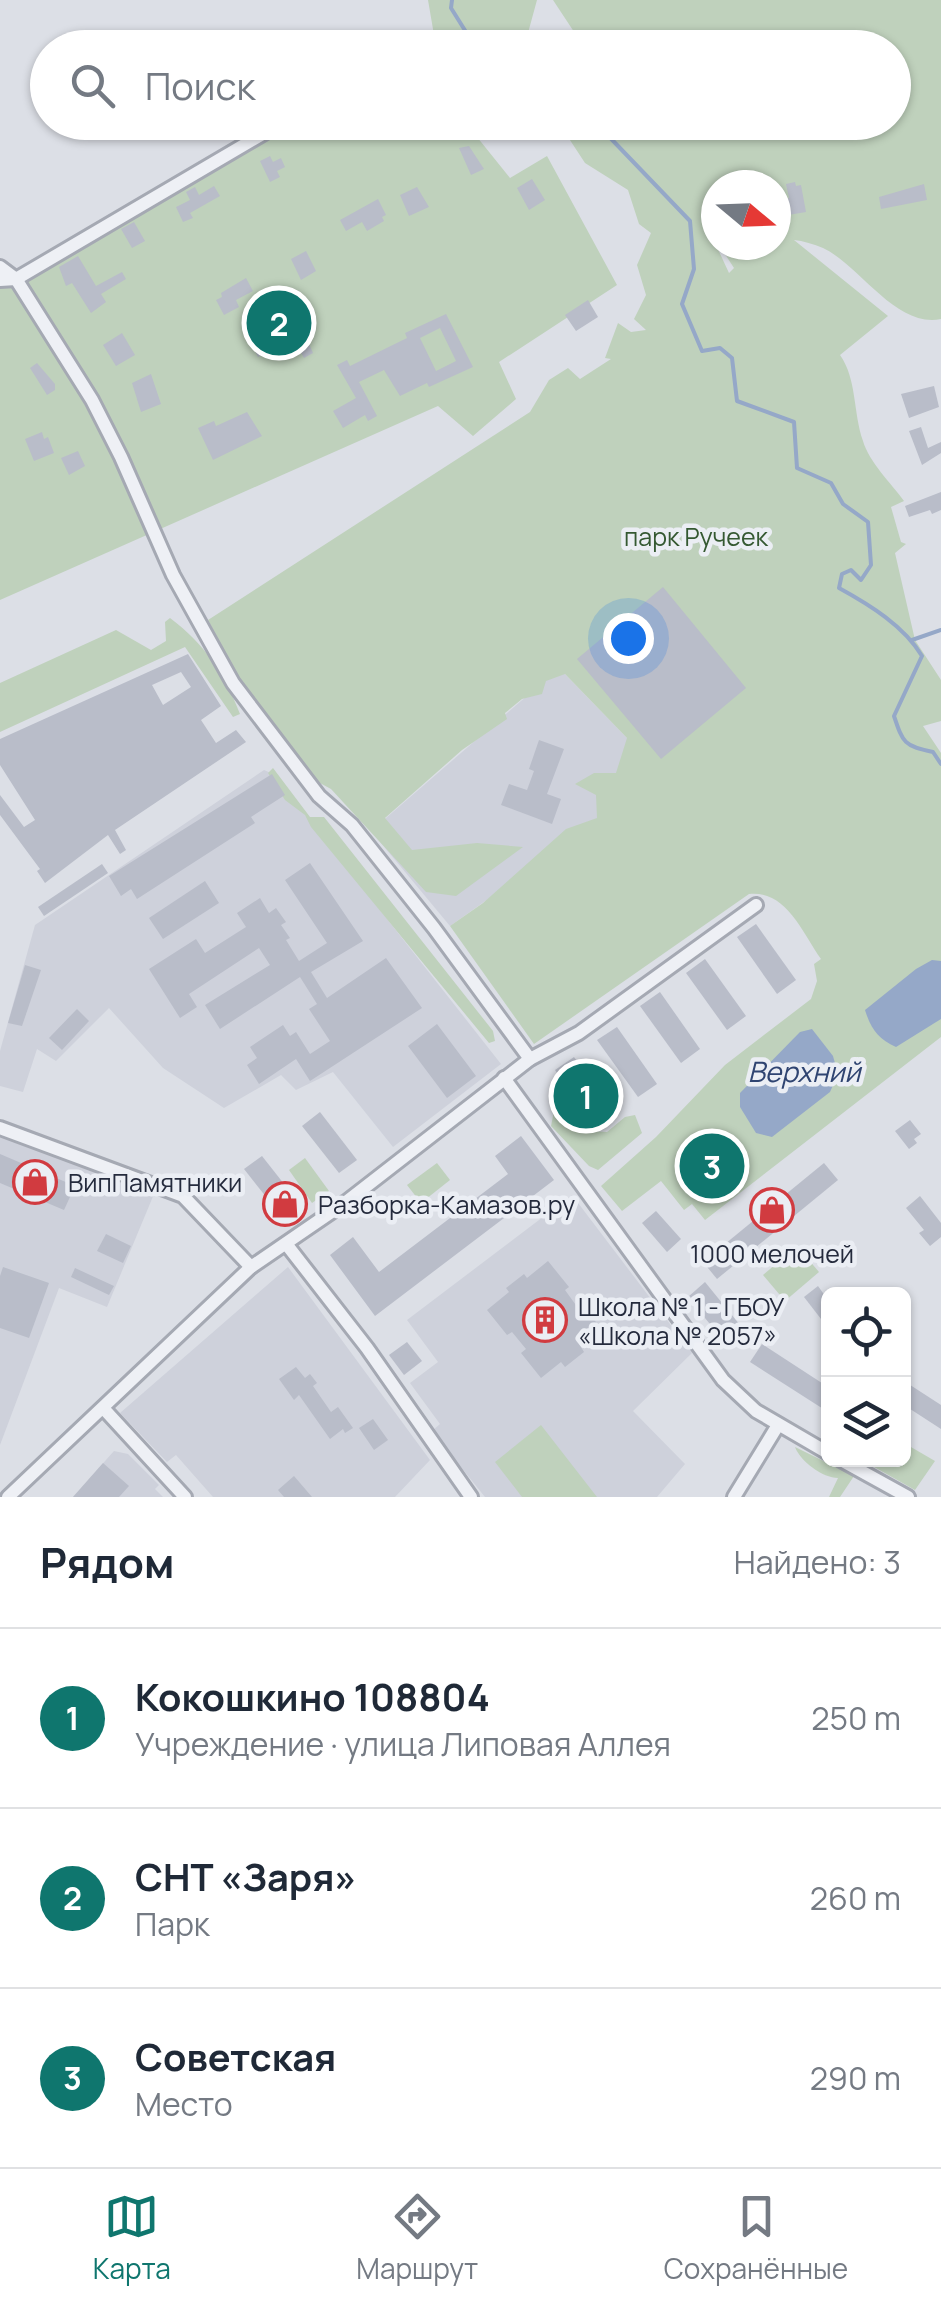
<!DOCTYPE html>
<html lang="ru">
<meta charset="utf-8">
<style>
:root{--surface:#fff;--page:#f6f6f7;--text:#1f2937;--muted:#747a83;--line:#e0e1e3;--accent:#0f766e}
body{margin:0;font-family:Manrope,sans-serif;background:var(--page);color:var(--text)}
.controls{position:absolute;right:30px;bottom:30px;display:grid;overflow:hidden;border-radius:15px;box-shadow:0 2px 8px #0004}
.controls button{width:90px;height:90px;display:grid;place-items:center;padding:0;border:0;border-bottom:2px solid var(--line);background:var(--surface);color:var(--text);font:50px sans-serif}
.compass{position:absolute;left:701px;top:170px;width:90px;height:90px;border-radius:50%;background:var(--surface);box-shadow:0 2px 8px #0004;rotate:109deg}
.you{position:absolute;left:628px;top:638px;width:35px;height:35px;margin:-25px;border:8px solid #fff;border-radius:50%;background:#1a73e8;box-shadow:0 0 0 15px #1a73e833}
.badge{display:grid;place-items:center;width:65px;height:65px;border-radius:50%;background:var(--accent);color:#fff;font-size:32px;font-weight:700}
.pin{position:absolute;translate:-50% -50%;border:5px solid #fff;box-shadow:0 2px 10px #0006}
.list{margin:0;padding:0;list-style:none}
h2{display:flex;justify-content:space-between;align-items:center;height:130px;margin:0;padding:0 40px;font-size:42px}
h2 small{font-size:32px;font-weight:400;color:var(--muted)}
.list li{display:grid;grid-template-columns:65px 1fr auto;gap:30px;align-items:center;box-sizing:border-box;height:180px;padding:0 40px;border-top:2px solid var(--line)}
.list b{display:block;font-size:38px;white-space:nowrap}
.list p{margin:0;font-size:32px;white-space:nowrap;color:var(--muted)}
.list em{font-size:32px;font-style:normal;color:var(--muted)}
.icon{flex:none;width:55px;height:55px;fill:none;stroke:currentColor;stroke-width:2;stroke-linecap:round;stroke-linejoin:round}
.map{position:relative;flex:none;width:941px;height:1497px;overflow:hidden}
.search{position:absolute;background:var(--surface);box-shadow:0 2px 8px #0004;left:30px;right:30px;top:30px;height:110px;display:flex;align-items:center;gap:25px;box-sizing:border-box;padding:0 35px;border-radius:55px;color:var(--muted);font-size:38px}
.sheet{height:670px;background:var(--surface)}
nav{display:flex;justify-content:space-around;align-items:center;box-sizing:border-box;height:140px;border-top:2px solid var(--line);background:var(--surface);font-size:28px;color:var(--muted)}
nav a{display:grid;justify-items:center;gap:5px}
nav .on{color:var(--accent)}
.map>svg:first-child{display:block}
.built{fill:#ced1db}
.green{fill:#bfd1bc;fill-rule:evenodd}
.water{fill:#95a8c8}
.lines{fill:none;stroke-linecap:round;stroke-linejoin:round}
.stream{stroke:#95a8c8;stroke-width:4}
.building{fill:#b9bdc9;fill-rule:evenodd}
.street-casing{stroke:#a5a9b3;stroke-width:18}
.street{stroke:#eef0f5;stroke-width:12}
.labels{text-anchor:middle;dominant-baseline:central;stroke-width:9;stroke-linejoin:round;paint-order:stroke}
.park-label{font-size:25px;fill:#355932;stroke:#ebeef4}
.poi-label{font-size:25px;fill:#252b3d;stroke:#ebeef4;text-anchor:start}
.water-label{font-size:28px;font-style:italic;fill:#2f4471;stroke:#ebeef4}
</style>
<div class="map">
<svg width="941" height="1497" viewBox="0 0 941 1497">
<rect width="100%" height="100%" fill="#dcdfe6"/>
<g class="built">
<path d="M559,668L663,775L450,926L371,831Z"/>
<path d="M264,770L273,774L501,1064L393,1147L333,1072L296,1090L281,1075L224,1108L163,1068L109,1008L56,1061L37,1049L23,1092L0,1086V1051L35,925Z"/>
<path d="M0,1135L154,1194L107,1307L59,1288L0,1445Z"/>
<path d="M572,1195L692,1353L633,1411L685,1464L657,1497H485L432,1431L440,1424L410,1383L438,1362L407,1320Z"/>
<path d="M288,1267L430,1460L395,1497H213L176,1455L167,1462L120,1413Z"/>
<path d="M114,1451L128,1454L159,1485L155,1489L163,1497H73Z"/>
</g>
<g class="green">
<path d="M428,0H537L528,33L534,47H450V42L434,35Z"/>
<path d="M553,0H941V319C895,328 861,266 823,248C814,244 803,241 794,240L888,316L840,355C857,379 853,412 863,441C869,462 891,483 904,501L891,507L901,542L906,544L895,553L915,640L941,680V721L923,726L941,753V1037L705,1220L692,1204L684,1210L661,1181L622,1211L601,1186L656,1137L725,1065L811,999L817,981L814,964L821,959C802,932 786,890 749,894L534,1044L450,926L483,903L566,829L597,818L596,795L575,784L594,773H616L627,738L565,674L546,681L542,694L522,699L505,713L507,719L462,750L385,818L412,850L477,843L523,847L456,896L426,892L331,789L318,782L237,675L208,620L530,412L549,380L568,368L580,379L611,359L605,358L618,323L631,332L646,330L634,319L646,295L637,265L651,233L639,224L628,190L585,163L566,134L543,139L534,123L894,122V48L584,47ZM716,185H776V245H719L734,268L729,273L716,245Z"/>
<path d="M465,122L510,178L547,156L617,285L499,362L516,399L473,436L438,406L0,600V280L16,279L274,123Z"/>
<path d="M170,618C205,644 225,675 240,714L233,717L185,647L0,732V683L116,630L151,650L166,641L165,622Z"/>
<path d="M273,768L310,817H324L493,1031L495,1041L489,1043L311,827L305,815L285,800L268,773Z"/>
<path d="M555,1106C572,1120 584,1132 607,1132L625,1117L635,1115L642,1133L598,1170L589,1166L551,1126Z"/>
<path d="M305,1158L329,1191L312,1203L289,1170Z"/>
<path d="M437,1163L450,1180L421,1203L407,1185Z"/>
<path d="M797,1246L819,1272L785,1301L763,1275Z"/>
<path d="M541,1425L597,1497H522L495,1462Z"/>
<path d="M904,1443L935,1461L915,1490L867,1463L869,1460H904Z"/>
<path d="M795,1447L854,1476L840,1497H829L838,1478C823,1478 800,1461 795,1447Z"/>
</g>
<g class="water">
<path d="M932,960L941,961V1019L896,1047C878,1039 871,1029 865,1010L916,969Z"/>
<path d="M812,1029L833,1056L838,1074L830,1092L772,1137L756,1133L740,1107V1093L800,1032Z"/>
</g>
<g class="lines">
<g class="stream">
<path d="M452,0L451,8L476,48"/>
<path d="M595,122L690,221L694,269L682,304L702,351L720,348L732,358L737,401L794,422L797,468L831,483L843,504L868,522L871,565L861,580L851,570L842,574L839,588C870,605 904,626 922,656L894,716C903,743 904,746 933,752L941,764"/>
<path d="M912,640L941,630"/>
</g>
</g>
<g class="building">
<path d="M469,146L484,169L471,175L459,148Z"/>
<path d="M270,156L273,162L281,158L285,167L277,171L280,177L270,182L260,161Z"/>
<path d="M532,179L545,200L529,210L517,188Z"/>
<path d="M795,182L796,186L801,185L806,212L776,217V201L789,198L786,184Z"/>
<path d="M924,184L927,200L881,209L879,197Z"/>
<path d="M214,186L220,196L190,213L193,218L183,222L176,207L190,200L186,192L195,187L199,195Z"/>
<path d="M417,187L429,207L409,216L400,195Z"/>
<path d="M378,199L386,215L382,217L384,221L367,231L362,222L346,231L340,220Z"/>
<path d="M134,222L145,241L132,248L121,229Z"/>
<path d="M306,251L316,271L301,280L291,259Z"/>
<path d="M78,256L96,286L122,272L126,279L101,294L106,302L91,313L72,283L66,286L59,267Z"/>
<path d="M246,278L253,291L236,300L239,307L224,315L216,300L222,297L221,293Z"/>
<path d="M588,300L598,317L576,331L565,315Z"/>
<path d="M446,314L473,367L429,387L427,383L400,396L384,370L359,382L377,416L368,421L365,415L343,428L333,411L356,398L337,365L347,360L350,366L407,338L405,333ZM440,328L456,361L436,371L420,338Z"/>
<path d="M298,319L313,353L304,358L296,344L288,349L285,344L258,357L248,337L264,329L267,335Z"/>
<path d="M122,333L135,355L116,366L103,345Z"/>
<path d="M37,363L55,384V390L47,395L30,368Z"/>
<path d="M151,374L161,404L141,412L132,383Z"/>
<path d="M934,386L939,407L909,418L901,394Z"/>
<path d="M247,412L262,436L213,460L198,428L214,421L216,426Z"/>
<path d="M921,427L928,448L941,442V453L922,465L909,431Z"/>
<path d="M42,432L44,439L48,437L54,453L34,461L25,439Z"/>
<path d="M78,451L85,466L69,475L61,458Z"/>
<path d="M941,492V510L932,514L930,510L909,517L905,506Z"/>
<path d="M663,587L746,688L661,759L577,659Z"/>
<path d="M188,654L221,706L201,720L216,743L236,730L246,742L115,830L126,850L120,854L108,835L45,883L37,871L40,869L0,815V795L24,827L35,820L0,765V739ZM181,672L191,687L163,705L152,685Z"/>
<path d="M539,740L564,749L547,794L561,799L552,824L501,805L509,784L527,790L534,771L529,769Z"/>
<path d="M272,774L285,795L251,817L255,823L137,899L131,889L121,896L109,876Z"/>
<path d="M310,863L363,941L311,972L327,998L386,958L422,1008L310,1081L296,1059L259,1084L247,1065L257,1058L250,1047L283,1025L290,1036L296,1032L310,1054L330,1041L309,1009L317,1004L300,977L220,1029L205,1005L270,965L259,948L189,994L197,1007L180,1018L149,969L196,939L205,953L246,927L237,913L260,898L269,913L276,908L286,922L281,925L290,938L286,940L299,961L327,943L285,880Z"/>
<path d="M102,864L108,873L44,916L38,907Z"/>
<path d="M205,881L219,903L163,939L149,918Z"/>
<path d="M756,924L796,980L777,994L737,937Z"/>
<path d="M705,959L746,1016L727,1030L686,973Z"/>
<path d="M25,965L41,970L22,1026L8,1023Z"/>
<path d="M660,992L700,1049L681,1063L640,1006Z"/>
<path d="M77,1009L89,1021L62,1050L49,1038Z"/>
<path d="M437,1024L476,1076L447,1098L408,1046Z"/>
<path d="M617,1027L657,1084L638,1097L597,1040Z"/>
<path d="M574,1057L614,1113L595,1127L555,1070Z"/>
<path d="M320,1112L357,1160L339,1173L302,1126Z"/>
<path d="M910,1120L921,1134L914,1139L917,1143L909,1149L895,1131Z"/>
<path d="M521,1136L554,1180L375,1316L330,1255L353,1237L379,1272L508,1174L495,1156Z"/>
<path d="M0,1154L75,1186L64,1210L0,1183Z"/>
<path d="M262,1156L299,1203L282,1217L244,1169Z"/>
<path d="M824,1163L838,1180L717,1279L703,1262Z"/>
<path d="M920,1196L941,1223V1237L930,1246L919,1233L924,1230L906,1208Z"/>
<path d="M656,1211L681,1239L667,1252L642,1223Z"/>
<path d="M106,1234L131,1246L123,1263L97,1251Z"/>
<path d="M548,1261L569,1287L565,1290L578,1308L582,1304L602,1330L581,1347L584,1352L565,1367L561,1362L541,1378L521,1353L526,1349L512,1332L507,1335L487,1310L509,1292L506,1288L524,1274L527,1278Z"/>
<path d="M3,1267L49,1283L29,1338L0,1328V1276Z"/>
<path d="M75,1268L114,1286L109,1295L71,1277Z"/>
<path d="M705,1282L740,1325L722,1339L688,1297Z"/>
<path d="M818,1286L828,1300V1328L804,1297Z"/>
<path d="M407,1342L422,1361L404,1375L389,1355Z"/>
<path d="M762,1344L828,1387V1412L750,1362Z"/>
<path d="M296,1367L305,1378L310,1374L317,1383L313,1386L331,1412L338,1407L353,1428L345,1433L343,1429L330,1439L299,1395L294,1400L279,1379Z"/>
<path d="M904,1381L941,1405V1429L904,1405Z"/>
<path d="M373,1419L388,1440L374,1450L359,1428Z"/>
<path d="M103,1463L129,1486L119,1497H73Z"/>
<path d="M294,1476L312,1497H284L278,1490Z"/>
</g>
<g class="lines">
<g class="street-casing">
<g id="street">
<path d="M0,267L16,279L92,400L121,457L173,575L233,683L319,796L352,825L434,928L530,1059"/>
<path d="M0,280L16,279L283,122"/>
<path d="M504,1078L723,1380L756,1411L828,1453"/>
<path d="M0,1128L183,1196L251,1267"/>
<path d="M287,1245L367,1348L471,1497"/>
<path d="M104,1409L185,1497"/>
<path d="M841,1460L908,1497"/>
<path d="M8,1497L251,1267L346,1202L530,1059L579,1033L756,905"/>
<path d="M734,1497L778,1425"/>
</g>
</g>
<use href="#street" class="street"/>
</g>
<defs>
<g id="shop-ring" transform="scale(2.25)"><circle r="9.5" fill="#ebeef4" stroke="#d13b40" stroke-width="1.5"/><path d="M-5-2.5h2.3a2.7 3.5 0 0 1 5.4 0H5L5.5 6h-11ZM-1.5-2.5h3a1.5 2.3 0 0 0-3 0Z" fill="#d13b40"/></g>
<g id="building-ring" transform="scale(2.25)"><circle r="9.5" fill="#ebeef4" stroke="#d13b40" stroke-width="1.5"/><path d="M-4-6H4V6H1V3H-1V6H-4ZM-2.5-4.3h1.7v1.8h-1.7ZM.8-4.3h1.7v1.8H.8ZM-2.5-1h1.7V.8h-1.7ZM.8-1h1.7V.8H.8Z" fill="#d13b40"/></g>
</defs>
<g fill-rule="evenodd">
<use href="#shop-ring" x="35" y="1182"/>
<use href="#shop-ring" x="285" y="1204"/>
<use href="#shop-ring" x="772" y="1210"/>
<use href="#building-ring" x="545" y="1320"/>
</g>
<g class="labels">
<g class="park-label">
<text x="696" y="536">парк Ручеек</text>
</g>
<g class="poi-label">
<text x="68" y="1182">ВипПамятники</text>
<text x="318" y="1204">Разборка-Камазов.ру</text>
<text x="772" y="1253" text-anchor="middle">1000 мелочей</text>
<text x="578" y="1306">Школа № 1 - ГБОУ<tspan x="578" dy="29">«Школа № 2057»</tspan></text>
</g>
<g class="water-label">
<text x="804" y="1071">Верхний</text>
</g>
</g>
</svg>
<div class="controls">
<button><svg class="icon" aria-label="locate" viewBox="0 0 24 24"><circle cx="12" cy="12" r="6"/><path d="M12 2v4M12 18v4M2 12h4M18 12h4"/></svg></button>
<button><svg class="icon" aria-label="layers" viewBox="0 0 24 24"><path d="M12 4l9 5-9 5-9-5zM3 14l9 5 9-5"/></svg></button>
</div>
<svg class="compass" viewBox="-18 -18 36 36"><path d="M0-13l5 13h-10z" fill="#e53935"/><path d="M0 13l5-13h-10z" fill="#747a83"/></svg>
<div class="you"></div>
<div class="pin badge" style="left:586px;top:1096px">1</div>
<div class="pin badge" style="left:279px;top:323px">2</div>
<div class="pin badge" style="left:712px;top:1166px">3</div>
<div class="search"><svg class="icon" aria-label="search" viewBox="0 0 24 24"><circle cx="10" cy="10" r="6"/><path d="M15 15l6 6"/></svg>Поиск</div>
</div>
<section class="sheet">
<h2>Рядом<small>Найдено: 3</small></h2>
<ul class="list">
<li><span class="badge">1</span><div><b>Кокошкино 108804</b><p>Учреждение · улица Липовая Аллея</p></div><em>250 m</em></li>
<li><span class="badge">2</span><div><b>СНТ «Заря»</b><p>Парк</p></div><em>260 m</em></li>
<li><span class="badge">3</span><div><b>Советская</b><p>Место</p></div><em>290 m</em></li>
</ul>
</section>
<nav>
<a class="on"><svg class="icon" aria-label="map" viewBox="0 0 24 24"><path d="M3 6l6-2 6 2 6-2v14l-6 2-6-2-6 2zM9 4v14M15 6v14"/></svg>Карта</a>
<a><svg class="icon" aria-label="directions" viewBox="0 0 24 24"><path d="M12 3l9 9-9 9-9-9zM9 14v-3h6M13 9l2 2-2 2"/></svg>Маршрут</a>
<a><svg class="icon" aria-label="saved" viewBox="0 0 24 24"><path d="M7 4h10v16l-5-4-5 4z"/></svg>Сохранённые</a>
</nav>
